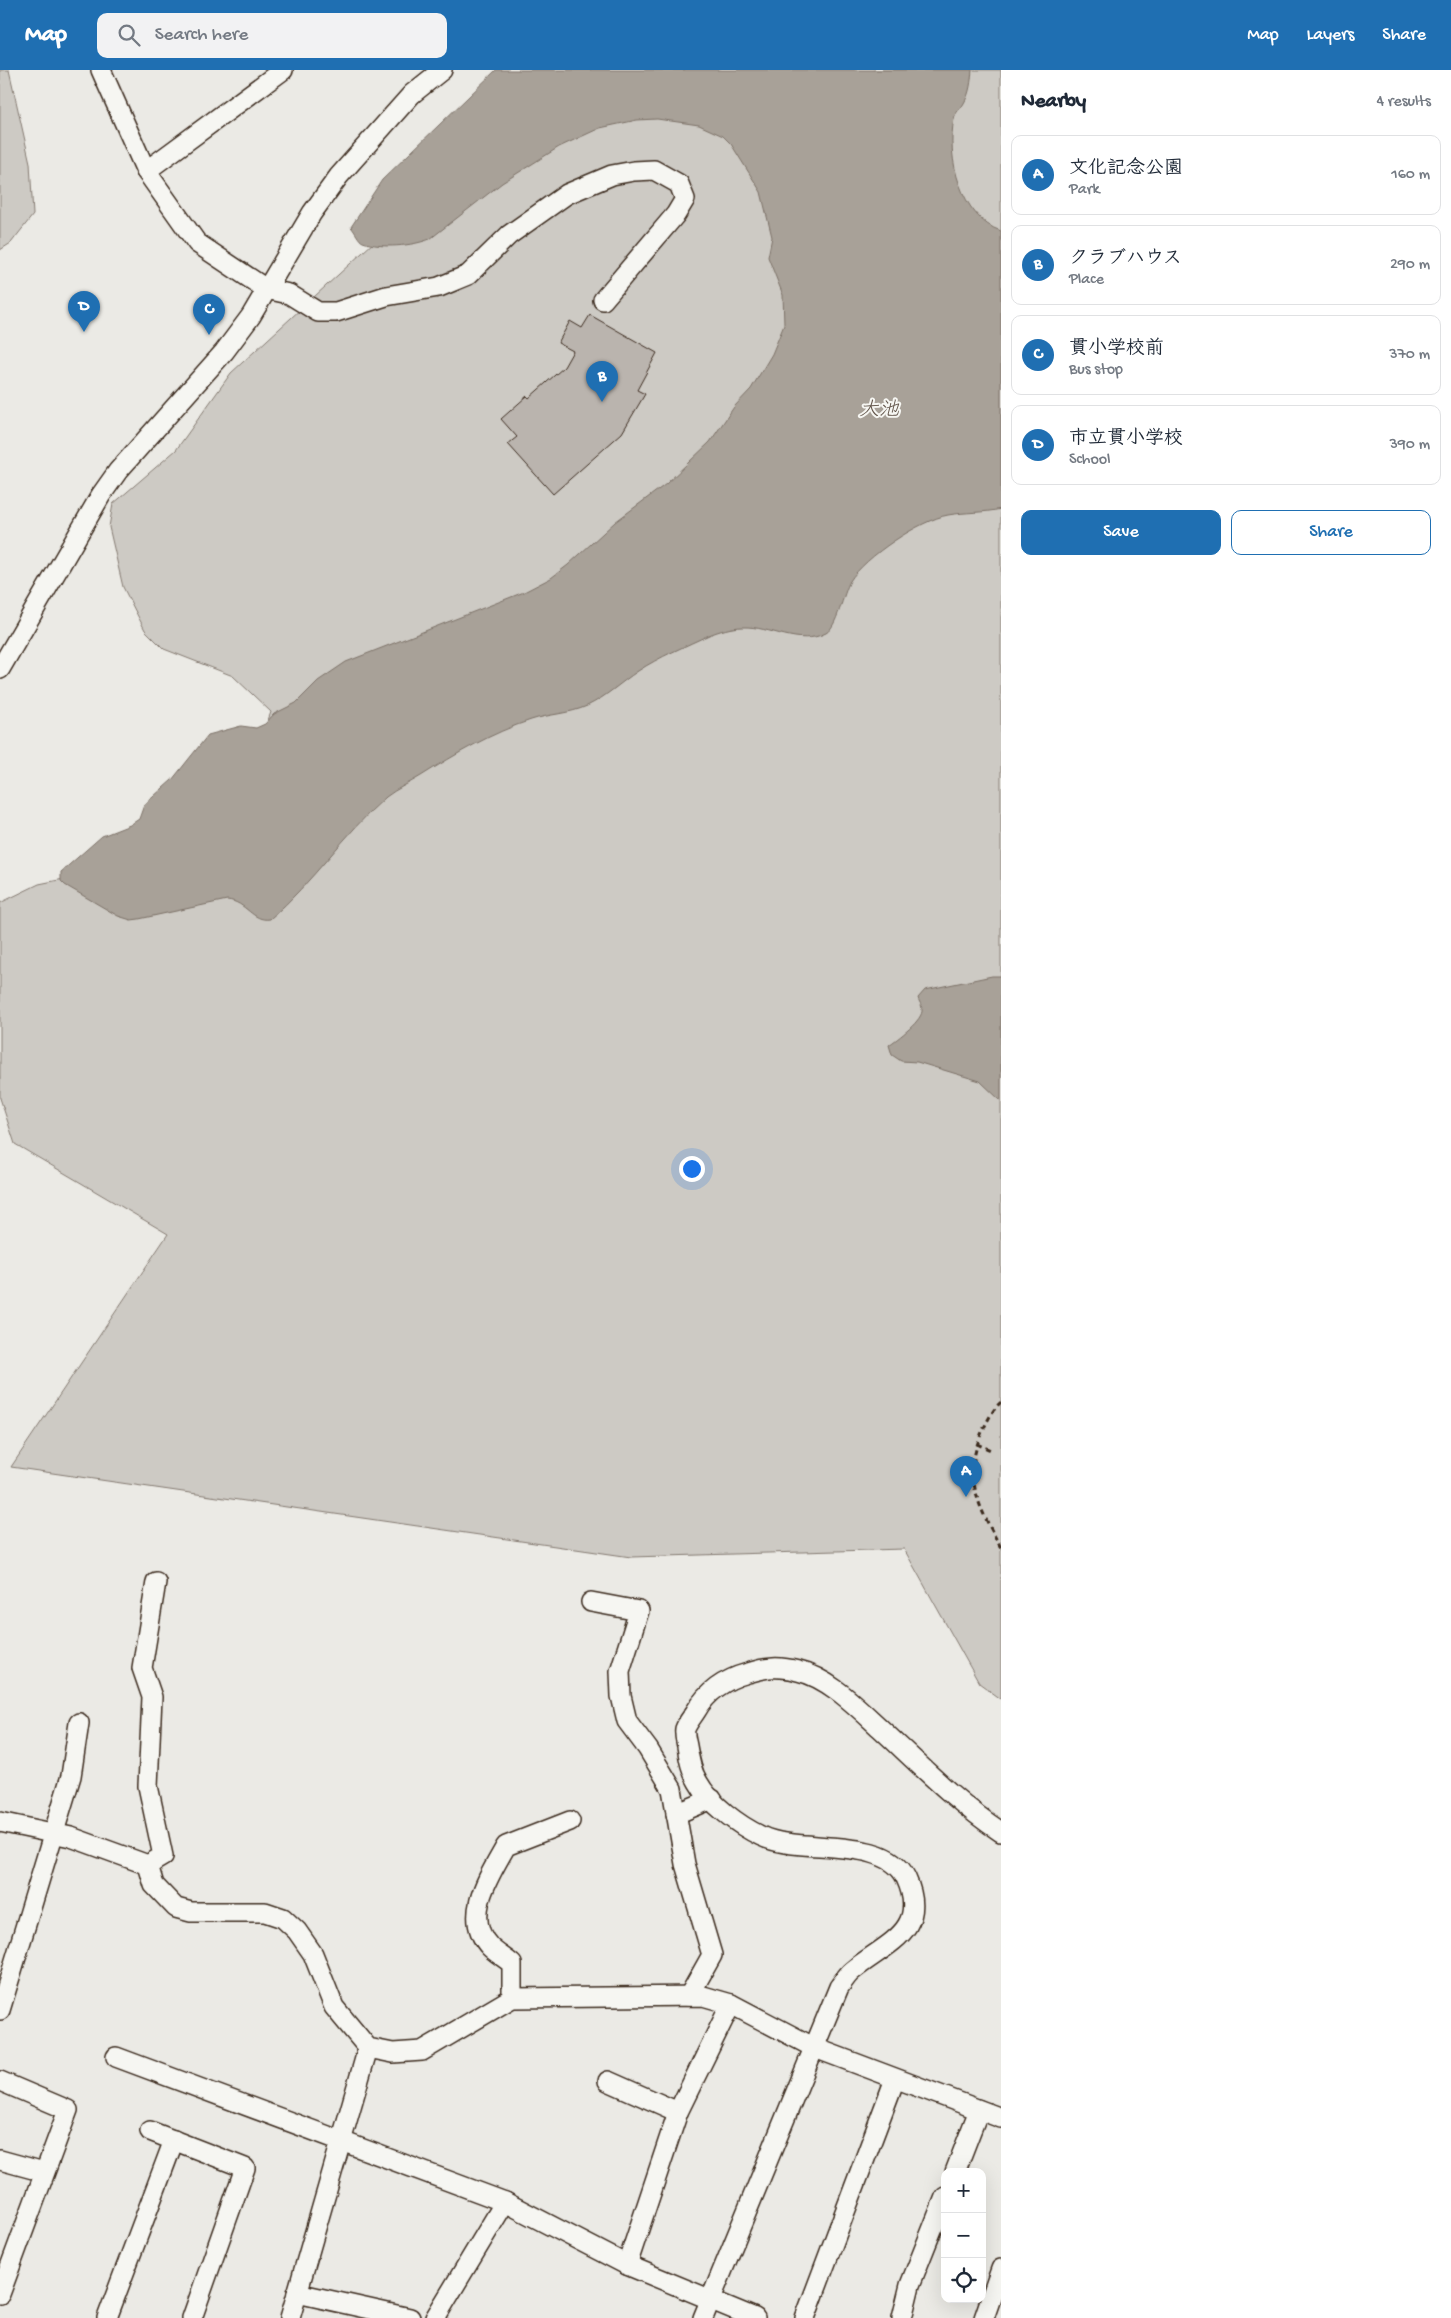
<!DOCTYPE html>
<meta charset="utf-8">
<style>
:root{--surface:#fff;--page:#f2f2f3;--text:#1f2937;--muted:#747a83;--line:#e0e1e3;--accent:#1f6fb2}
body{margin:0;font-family:"Gochi Hand","Klee One",sans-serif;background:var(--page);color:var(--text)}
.controls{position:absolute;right:15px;bottom:15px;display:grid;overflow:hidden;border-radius:10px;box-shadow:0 5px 20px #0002}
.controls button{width:45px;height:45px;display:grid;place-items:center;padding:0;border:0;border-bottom:1px solid var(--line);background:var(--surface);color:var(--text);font:25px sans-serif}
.you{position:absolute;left:691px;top:1098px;width:18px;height:18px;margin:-12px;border:4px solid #fff;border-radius:50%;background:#1a73e8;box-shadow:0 0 0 8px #1a73e833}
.badge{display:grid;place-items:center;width:32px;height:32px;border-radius:50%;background:var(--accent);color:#fff;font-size:16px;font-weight:700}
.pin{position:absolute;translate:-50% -41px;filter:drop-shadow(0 1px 2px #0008)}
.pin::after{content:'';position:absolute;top:26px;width:18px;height:15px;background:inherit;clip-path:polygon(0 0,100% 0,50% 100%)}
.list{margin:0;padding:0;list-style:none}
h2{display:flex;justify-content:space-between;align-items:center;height:65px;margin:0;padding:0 20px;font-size:21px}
h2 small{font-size:16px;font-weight:400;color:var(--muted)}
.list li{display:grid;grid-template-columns:32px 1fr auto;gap:15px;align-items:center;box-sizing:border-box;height:80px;margin:0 10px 10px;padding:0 10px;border:1px solid var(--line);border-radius:10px}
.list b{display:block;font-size:19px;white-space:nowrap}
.list p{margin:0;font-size:16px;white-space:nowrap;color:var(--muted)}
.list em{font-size:16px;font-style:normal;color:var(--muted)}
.actions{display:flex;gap:10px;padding:15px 20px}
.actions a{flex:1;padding:11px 0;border:1px solid var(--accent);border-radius:10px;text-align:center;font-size:18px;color:var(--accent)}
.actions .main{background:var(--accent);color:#fff}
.icon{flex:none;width:28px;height:28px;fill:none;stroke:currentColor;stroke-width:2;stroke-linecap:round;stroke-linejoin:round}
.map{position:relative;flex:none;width:1001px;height:2248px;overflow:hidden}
header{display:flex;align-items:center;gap:30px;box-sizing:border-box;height:70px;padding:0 25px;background:var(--accent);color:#fff}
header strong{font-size:24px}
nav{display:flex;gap:28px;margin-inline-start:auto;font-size:18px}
.search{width:350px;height:45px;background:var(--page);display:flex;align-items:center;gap:12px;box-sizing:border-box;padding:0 18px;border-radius:10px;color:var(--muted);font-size:19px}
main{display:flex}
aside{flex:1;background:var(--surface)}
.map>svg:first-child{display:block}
.green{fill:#cdcac4;stroke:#847a71}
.water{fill:#a8a198;stroke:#7c7167}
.building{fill:#bab4ae;stroke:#3b2a1e}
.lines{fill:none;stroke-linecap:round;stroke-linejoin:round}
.minor-casing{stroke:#3b2a1e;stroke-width:22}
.path{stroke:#3b2a1e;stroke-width:3;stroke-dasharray:5 4;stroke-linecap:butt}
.minor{stroke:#f6f6f2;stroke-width:19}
.labels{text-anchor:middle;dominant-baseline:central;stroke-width:4;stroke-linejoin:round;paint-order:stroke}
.water-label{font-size:20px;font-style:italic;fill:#615449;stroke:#f6f6f2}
</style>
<header>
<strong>Map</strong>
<div class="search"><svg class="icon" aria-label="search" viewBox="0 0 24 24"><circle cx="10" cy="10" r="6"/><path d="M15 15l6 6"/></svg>Search here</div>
<nav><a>Map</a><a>Layers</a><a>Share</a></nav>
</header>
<main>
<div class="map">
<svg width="1001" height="2248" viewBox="0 0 1001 2248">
<rect width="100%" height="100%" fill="#ebeae5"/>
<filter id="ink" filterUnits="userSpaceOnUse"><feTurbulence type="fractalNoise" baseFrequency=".02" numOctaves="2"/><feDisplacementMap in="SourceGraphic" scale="10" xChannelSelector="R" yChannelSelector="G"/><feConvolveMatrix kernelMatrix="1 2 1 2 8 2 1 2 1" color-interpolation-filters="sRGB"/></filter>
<g filter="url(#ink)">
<g class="green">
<path d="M0,0H9L30,93L33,145L11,173L0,180Z"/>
<path d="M875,0H1001V1629L979,1613L904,1479L631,1487L11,1397L168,1164L15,1074L0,1028V833L39,814L148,792L260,672L271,642L233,606L164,579L145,560L123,517L109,457L113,434L176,380L231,303L434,117L544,56Z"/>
</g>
<g class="water">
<path d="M496,0H972C971,11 970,23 964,33C961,39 955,42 954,49C946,87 961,148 1001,161V439C984,443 965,442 948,445C920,450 865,487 850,511C843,524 837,557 826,563C799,577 770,556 743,557C732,557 719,561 709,565C686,576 659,587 638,601C620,613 606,627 587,636C569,644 549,644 531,650C491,663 456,684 421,706C410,713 396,719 386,727C344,764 313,812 270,849C252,852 247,832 227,830L139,849L131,850L118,846L65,815L61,811V802L102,766L130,755L139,749L144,735L172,710L208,665L241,656L256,658L265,654L274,644L296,633L318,611L346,592L524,522L551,508L568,495L615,452L666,414L710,372L734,337L751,319L772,284L784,255L783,225L768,187L772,167L761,122L731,74L723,66L699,55L657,49L637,50L600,58L559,77L502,113L430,169C413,176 381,179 363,172C359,171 355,161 351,157L382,110Z"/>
<path d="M992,906H1001V1031L980,1011L917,992L901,991L892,985L889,975C897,969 924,950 922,939C922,935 919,932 918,928L925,920Z"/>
</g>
<path class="building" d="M590,245L657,283L637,320L645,324L622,363L553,424L508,374L517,367L501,349L527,326L529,328L564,297L573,281L558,273L570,251L582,258Z"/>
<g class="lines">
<g class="minor-casing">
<g id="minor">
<path d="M101,0L146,101L197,173L266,219L289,224L318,242H336L386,226L439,217L468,205L509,165L567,124L612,105L634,101L654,100L679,114L685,129L676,144L603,230"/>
<path d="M146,101L283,0"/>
<path d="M0,599L101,425L118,401L224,282L251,246L312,143L339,106L412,24L442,0"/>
<path d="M591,1532L639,1541L620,1601L621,1626L627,1651L648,1679L672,1719L685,1794L712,1885L689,1926"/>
<path d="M676,1744L712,1729"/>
<path d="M0,1752L71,1767L148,1795L154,1815L176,1838L191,1842H265L283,1848L297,1861L313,1884L334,1937L368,1978L393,1983L422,1981L512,1928L703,1926L731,1934L815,1978L1001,2048"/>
<path d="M148,1795L163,1786L148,1716L152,1627L142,1598L156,1512"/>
<path d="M512,1928V1894C505,1888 496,1883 490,1877C461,1847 490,1805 506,1776L570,1751"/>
<path d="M731,1934L678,2042L627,2195L755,2248"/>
<path d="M0,1940L71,1706L79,1653"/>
<path d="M116,1987L505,2132L627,2195"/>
<path d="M0,2011L68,2040L0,2224"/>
<path d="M608,2011L678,2042"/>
<path d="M150,2061L245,2098L192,2248"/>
<path d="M0,2090L44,2102"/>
<path d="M955,2102L979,2040"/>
<path d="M297,2223L410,2248"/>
<path d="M107,2248L174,2070"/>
<path d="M290,2248L368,1978"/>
<path d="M435,2248L505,2132"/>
<path d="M703,2248L839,1917C843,1912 847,1905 852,1901C886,1873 930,1861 906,1808C885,1764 799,1785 761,1766C738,1755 710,1734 698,1712C691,1701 689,1688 687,1676C686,1671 684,1664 685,1659C687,1653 693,1646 696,1641C708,1620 726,1609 748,1603C767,1597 779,1596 798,1601C829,1608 857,1637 880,1658C919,1694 957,1733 1001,1762"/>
<path d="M805,2248L895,2009"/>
<path d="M902,2248L910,2215L945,2127"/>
<path d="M984,2248L1001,2199"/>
</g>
</g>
<g class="path">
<path d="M1001,1332C992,1340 987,1352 982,1362C962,1408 979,1437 1001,1478"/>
<path d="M977,1374L993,1381"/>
</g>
<use href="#minor" class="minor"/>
</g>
</g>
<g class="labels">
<g class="water-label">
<text x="879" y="341">大池</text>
</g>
</g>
</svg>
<div class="controls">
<button>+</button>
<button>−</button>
<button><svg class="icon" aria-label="locate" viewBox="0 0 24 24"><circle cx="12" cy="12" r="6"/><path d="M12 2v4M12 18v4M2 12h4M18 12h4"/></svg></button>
</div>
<div class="you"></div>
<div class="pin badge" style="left:966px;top:1427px">A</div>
<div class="pin badge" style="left:602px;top:332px">B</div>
<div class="pin badge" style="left:209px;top:265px">C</div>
<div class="pin badge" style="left:84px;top:262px">D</div>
</div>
<aside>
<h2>Nearby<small>4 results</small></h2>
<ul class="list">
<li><span class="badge">A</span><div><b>文化記念公園</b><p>Park</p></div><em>160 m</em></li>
<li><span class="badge">B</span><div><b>クラブハウス</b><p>Place</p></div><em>290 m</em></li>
<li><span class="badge">C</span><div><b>貫小学校前</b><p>Bus stop</p></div><em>370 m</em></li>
<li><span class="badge">D</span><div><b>市立貫小学校</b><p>School</p></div><em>390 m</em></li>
</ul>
<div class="actions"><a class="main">Save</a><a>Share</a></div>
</aside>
</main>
